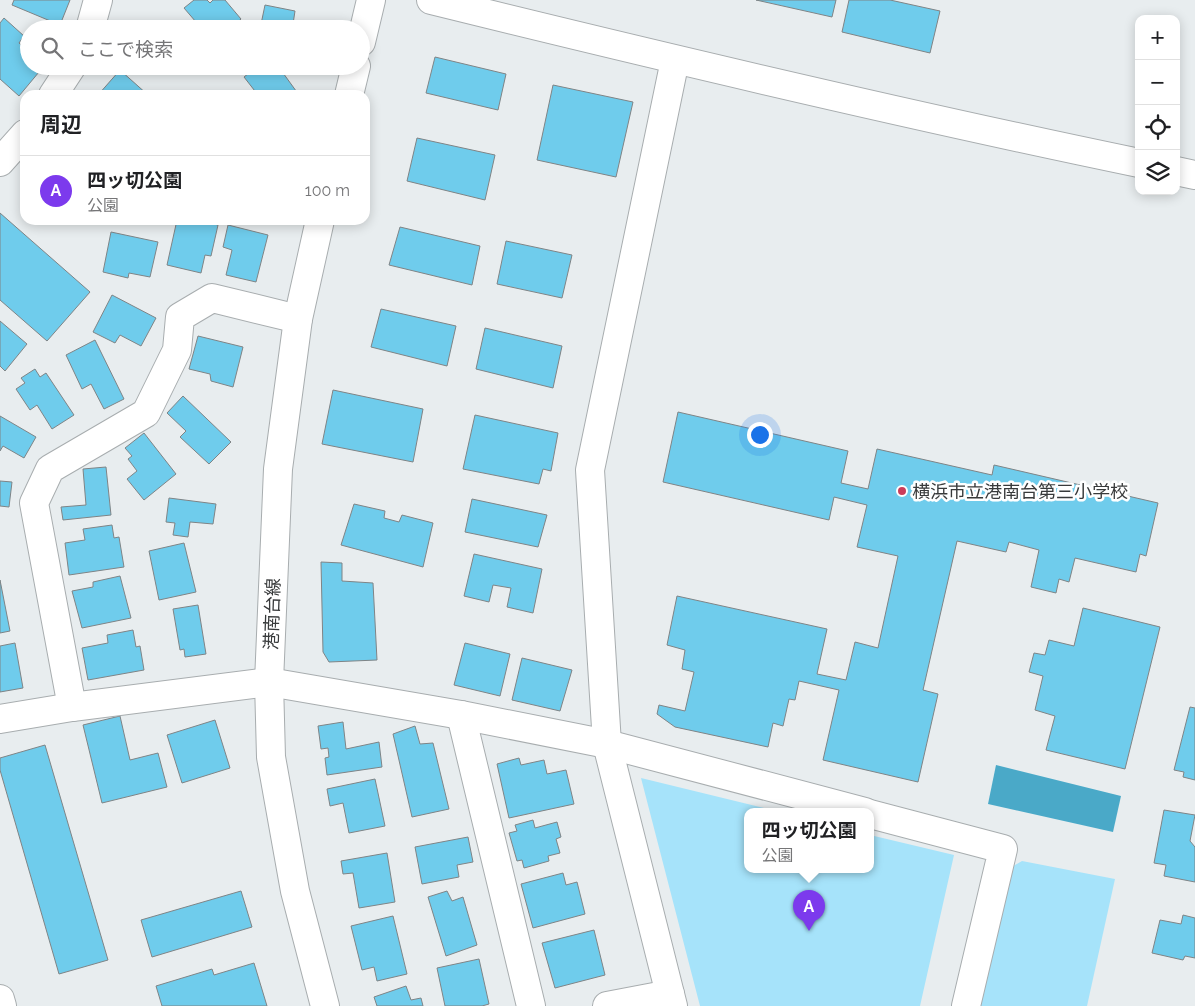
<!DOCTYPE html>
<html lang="ja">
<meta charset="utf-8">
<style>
:root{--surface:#fff;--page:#f6f6f6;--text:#202124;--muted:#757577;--line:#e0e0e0;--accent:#7c3aed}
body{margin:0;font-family:Raleway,"Noto Sans JP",sans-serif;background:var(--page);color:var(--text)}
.controls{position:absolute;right:15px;top:15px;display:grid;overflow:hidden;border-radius:10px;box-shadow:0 2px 12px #0003}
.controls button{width:45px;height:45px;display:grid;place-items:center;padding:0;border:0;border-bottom:1px solid var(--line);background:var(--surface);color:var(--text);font:25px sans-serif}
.you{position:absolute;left:759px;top:434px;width:18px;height:18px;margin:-12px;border:4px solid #fff;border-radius:50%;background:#1a73e8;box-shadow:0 0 0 8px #1a73e833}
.badge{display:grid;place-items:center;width:32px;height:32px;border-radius:50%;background:var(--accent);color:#fff;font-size:16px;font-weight:700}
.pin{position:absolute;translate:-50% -41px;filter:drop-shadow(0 1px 2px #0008)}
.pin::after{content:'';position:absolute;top:26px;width:18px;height:15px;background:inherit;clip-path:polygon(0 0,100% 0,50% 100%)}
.popup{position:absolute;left:744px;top:808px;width:130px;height:65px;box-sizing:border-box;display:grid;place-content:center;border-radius:10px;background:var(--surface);filter:drop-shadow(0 1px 4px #0005);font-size:16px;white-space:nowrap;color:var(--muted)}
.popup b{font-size:19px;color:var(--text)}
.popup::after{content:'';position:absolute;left:50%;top:100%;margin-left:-10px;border:10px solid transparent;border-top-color:var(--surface)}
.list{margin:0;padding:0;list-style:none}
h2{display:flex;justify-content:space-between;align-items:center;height:65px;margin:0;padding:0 20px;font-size:21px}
h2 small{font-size:16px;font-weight:400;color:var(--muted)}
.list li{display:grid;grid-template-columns:32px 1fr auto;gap:15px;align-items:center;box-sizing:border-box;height:70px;padding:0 20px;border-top:1px solid var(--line)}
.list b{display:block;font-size:19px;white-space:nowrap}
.list p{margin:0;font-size:16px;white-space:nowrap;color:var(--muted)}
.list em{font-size:16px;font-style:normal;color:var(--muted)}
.icon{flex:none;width:28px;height:28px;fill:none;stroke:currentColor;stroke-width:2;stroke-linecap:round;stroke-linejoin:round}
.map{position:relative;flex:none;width:1195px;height:1006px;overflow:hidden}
.search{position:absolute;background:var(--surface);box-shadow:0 2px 12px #0003;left:20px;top:20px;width:350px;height:55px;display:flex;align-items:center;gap:12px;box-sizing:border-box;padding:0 18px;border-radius:28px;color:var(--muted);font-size:19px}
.panel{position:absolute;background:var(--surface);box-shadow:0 2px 12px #0003;left:20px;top:90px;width:350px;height:135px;border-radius:15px}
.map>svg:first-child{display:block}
.green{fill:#a6e3fa}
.water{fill:#4aa9c8}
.building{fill:#6fccec;stroke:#7f8486}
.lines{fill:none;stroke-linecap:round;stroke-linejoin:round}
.street-casing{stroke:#a8adaf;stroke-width:30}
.secondary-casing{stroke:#a8adaf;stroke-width:30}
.street{stroke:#fff;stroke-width:28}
.secondary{stroke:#fff;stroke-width:28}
.poi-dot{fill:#cb3c5a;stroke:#fff;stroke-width:2}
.labels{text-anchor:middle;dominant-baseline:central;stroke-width:5;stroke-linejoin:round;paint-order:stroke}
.poi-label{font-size:18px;fill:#383a3b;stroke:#fff;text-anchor:start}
.street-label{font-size:18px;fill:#383a3b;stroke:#fff}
</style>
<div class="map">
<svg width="1195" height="1006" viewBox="0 0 1195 1006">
<rect width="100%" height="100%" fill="#e8edef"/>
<g class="green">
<path d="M641,778L780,812H748V870H870V835L954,855L920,1006H700Z"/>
<path d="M1022,861L1115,879L1087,1006H979L1010,868Z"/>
</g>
<path class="water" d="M996,765L1121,796L1113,832L988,804Z"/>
<g class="building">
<path d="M14,0H70L60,25L12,5Z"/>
<path d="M194,0H207L210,3L213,0H225L241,19L232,27L233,29H202L184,8Z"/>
<path d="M756,0H836L832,17Z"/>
<path d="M849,0H890L940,11L930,53L842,32Z"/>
<path d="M265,5L295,11L293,24L299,29H260Z"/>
<path d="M4,18L24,36L19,43L29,52V66H44L19,96L0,79V23Z"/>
<path d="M435,57L506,74L498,110L426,93Z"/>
<path d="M258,66H267L271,71L278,66L299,95H258L244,77Z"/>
<path d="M120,70L148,95H98Z"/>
<path d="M553,85L633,102L616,177L537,160Z"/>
<path d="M417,138L495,155L485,200L407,181Z"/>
<path d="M0,213L90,292L47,341L0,300Z"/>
<path d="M177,220H196L218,225L211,256L205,255L201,273L167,265Z"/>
<path d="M228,225L268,235L256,282L226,275L232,250L223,247Z"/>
<path d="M400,227L480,246L472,285L389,265Z"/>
<path d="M111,232L158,242L150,277L129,273L128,278L103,272Z"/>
<path d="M506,241L572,255L562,298L497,284Z"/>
<path d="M112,295L156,318L141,346L120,335L115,343L93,332Z"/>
<path d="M381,309L456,326L447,366L371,347Z"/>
<path d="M0,321L27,344L5,371L0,366Z"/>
<path d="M485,328L562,346L553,388L476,369Z"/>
<path d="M198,336L243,347L233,387L211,381L210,374L189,369Z"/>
<path d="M95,340L124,399L104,409L91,384L82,389L66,355Z"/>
<path d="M35,369L40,377L46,373L74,415L52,429L37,405L30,410L16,389L25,383L21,378Z"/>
<path d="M333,390L423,409L413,462L322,444Z"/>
<path d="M183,396L231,442L209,464L180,437L186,431L167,413Z"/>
<path d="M678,412L848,451L841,483L868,489L877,449L992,475L994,465L1158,503L1146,556L1140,554L1136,572L1075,558L1069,582L1059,579L1056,593L1031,587L1039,550L1009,542L1006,552L957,541L923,690L938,694L918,782L823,760L839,690L799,681L795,700L789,699L783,726L773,723L768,747L675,727L657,714L659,705L685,711L694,672L682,669L685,650L667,645L677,596L827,629L817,674L846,680L855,642L878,648L898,556L857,547L867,505L834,497L829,520L663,482Z"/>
<path d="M475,415L558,433L551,471L543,469L539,484L463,469Z"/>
<path d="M0,416L36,437L24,458L3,446L0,451Z"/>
<path d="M144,433L176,474L144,500L127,479L137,471L128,459L132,456L125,448Z"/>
<path d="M106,467L111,515L63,520L61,507L86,505L83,469Z"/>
<path d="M0,481L12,482L9,507L0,506Z"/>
<path d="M169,498L216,504L213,524L190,522L188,537L173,535L175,523L166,522Z"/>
<path d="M472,499L547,515L538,547L465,532Z"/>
<path d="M354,504L385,511L384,518L399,522L402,515L433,523L423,567L341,545Z"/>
<path d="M112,525L114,538L119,537L124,567L69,575L65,543L85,540L83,529Z"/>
<path d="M184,543L196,592L159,600L149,551Z"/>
<path d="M474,554L542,569L533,613L507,607L511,588L493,585L489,602L464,596Z"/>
<path d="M321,562L342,563V581L373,583L377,660L329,662L323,652Z"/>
<path d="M120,576L131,618L82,628L72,591L93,587V582Z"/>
<path d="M0,580L10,631L0,633Z"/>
<path d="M198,605L206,654L185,657L184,649L180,650L173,609Z"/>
<path d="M1083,608L1160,627L1125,769L1046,750L1055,716L1035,710L1043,676L1029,672L1034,653L1045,655L1049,640L1074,646Z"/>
<path d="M133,630L136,647L140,646L144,670L88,680L82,648L108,643L107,635Z"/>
<path d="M15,643L23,688L0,692V646Z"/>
<path d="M465,643L510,654L500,696L454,685Z"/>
<path d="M522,658L572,670L560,711L512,700Z"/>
<path d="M1190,707L1195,708V780L1183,777L1184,772L1174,770Z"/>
<path d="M120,716L130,760L158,753L167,787L102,803L83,725Z"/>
<path d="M215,720L230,768L182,783L167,735Z"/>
<path d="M343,722L346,749L379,742L382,767L327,775L325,758L329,757L328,748L321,749L318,726Z"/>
<path d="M415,726L420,744L433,743L449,809L412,817L393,734Z"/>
<path d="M45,745L108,960L59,974L0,770V758Z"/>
<path d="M519,758L521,765L544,760L547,774L566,770L574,804L509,818L497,764Z"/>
<path d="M375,779L385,826L349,833L343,803L330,806L327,789Z"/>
<path d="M1164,810L1195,815L1190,841L1195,847V882L1164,876L1166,865L1154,863Z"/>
<path d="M533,820L535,828L557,822L561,837L556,839L560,853L548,856L549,861L524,868L522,860L517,861L509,833L517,831L515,825Z"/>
<path d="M468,837L473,862L457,865L459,877L422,884L415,847Z"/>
<path d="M387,853L395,902L359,908L353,873L343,874L341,861Z"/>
<path d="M563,873L566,885L577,882L585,914L533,928L521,884Z"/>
<path d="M241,891L252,927L152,957L141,920Z"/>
<path d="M447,891L452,901L463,897L477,945L446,956L428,897Z"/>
<path d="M1183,915L1195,918V958L1185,956L1183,960L1152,953L1160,920L1181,924Z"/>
<path d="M393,916L407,974L377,981L374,967L362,970L351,926Z"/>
<path d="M594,930L605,975L555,988L542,943Z"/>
<path d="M479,959L489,1004L482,1006H445L437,968Z"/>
<path d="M254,963L267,1006H162L156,986L212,969L214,975Z"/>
<path d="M406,986L411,1000L421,998L423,1006H377L374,997Z"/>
</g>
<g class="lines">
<g class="street-casing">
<g id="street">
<path d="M90,29L98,0"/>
<path d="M53,95L72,66"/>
<path d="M0,162L25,134"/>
<path d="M72,707L34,503L50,469L146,413L177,350L180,317L212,298L298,319"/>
<path d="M461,715L531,1006"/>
<path d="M0,719L72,707L269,682L461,715L607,744L865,812"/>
<path d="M870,814L1003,849L966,1006"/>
<path d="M0,999L2,1006"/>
<path d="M607,1006L670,994"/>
<path d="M673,1006L607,744L590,470L675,60"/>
</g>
</g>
<g class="secondary-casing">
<g id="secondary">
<path d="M431,0C666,58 902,114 1139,163"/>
<path d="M361,42L371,0"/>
<path d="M349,95L356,66"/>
<path d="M1176,171L1195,175"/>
<path d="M320,220L298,319L278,469L269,682L271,757L295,891L325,1006"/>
</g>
</g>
<use href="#street" class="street"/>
<use href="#secondary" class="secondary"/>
</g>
<circle class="poi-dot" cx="902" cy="491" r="5"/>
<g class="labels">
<g class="poi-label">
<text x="912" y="491">横浜市立港南台第三小学校</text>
</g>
<g class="street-label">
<text transform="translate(272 614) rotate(-88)">港南台線</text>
</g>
</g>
</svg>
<div class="controls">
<button>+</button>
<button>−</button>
<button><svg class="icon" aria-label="locate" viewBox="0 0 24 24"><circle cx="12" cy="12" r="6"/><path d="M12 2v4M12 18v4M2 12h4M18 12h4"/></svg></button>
<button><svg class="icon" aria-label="layers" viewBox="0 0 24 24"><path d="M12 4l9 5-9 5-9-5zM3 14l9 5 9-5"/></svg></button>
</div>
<div class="you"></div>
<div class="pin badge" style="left:809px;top:931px">A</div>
<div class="popup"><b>四ッ切公園</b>公園</div>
<div class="search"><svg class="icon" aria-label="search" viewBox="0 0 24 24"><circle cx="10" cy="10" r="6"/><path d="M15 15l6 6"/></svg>ここで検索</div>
<section class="panel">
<h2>周辺<small></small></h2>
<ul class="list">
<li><span class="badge">A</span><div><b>四ッ切公園</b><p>公園</p></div><em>100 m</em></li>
</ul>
</section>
</div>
